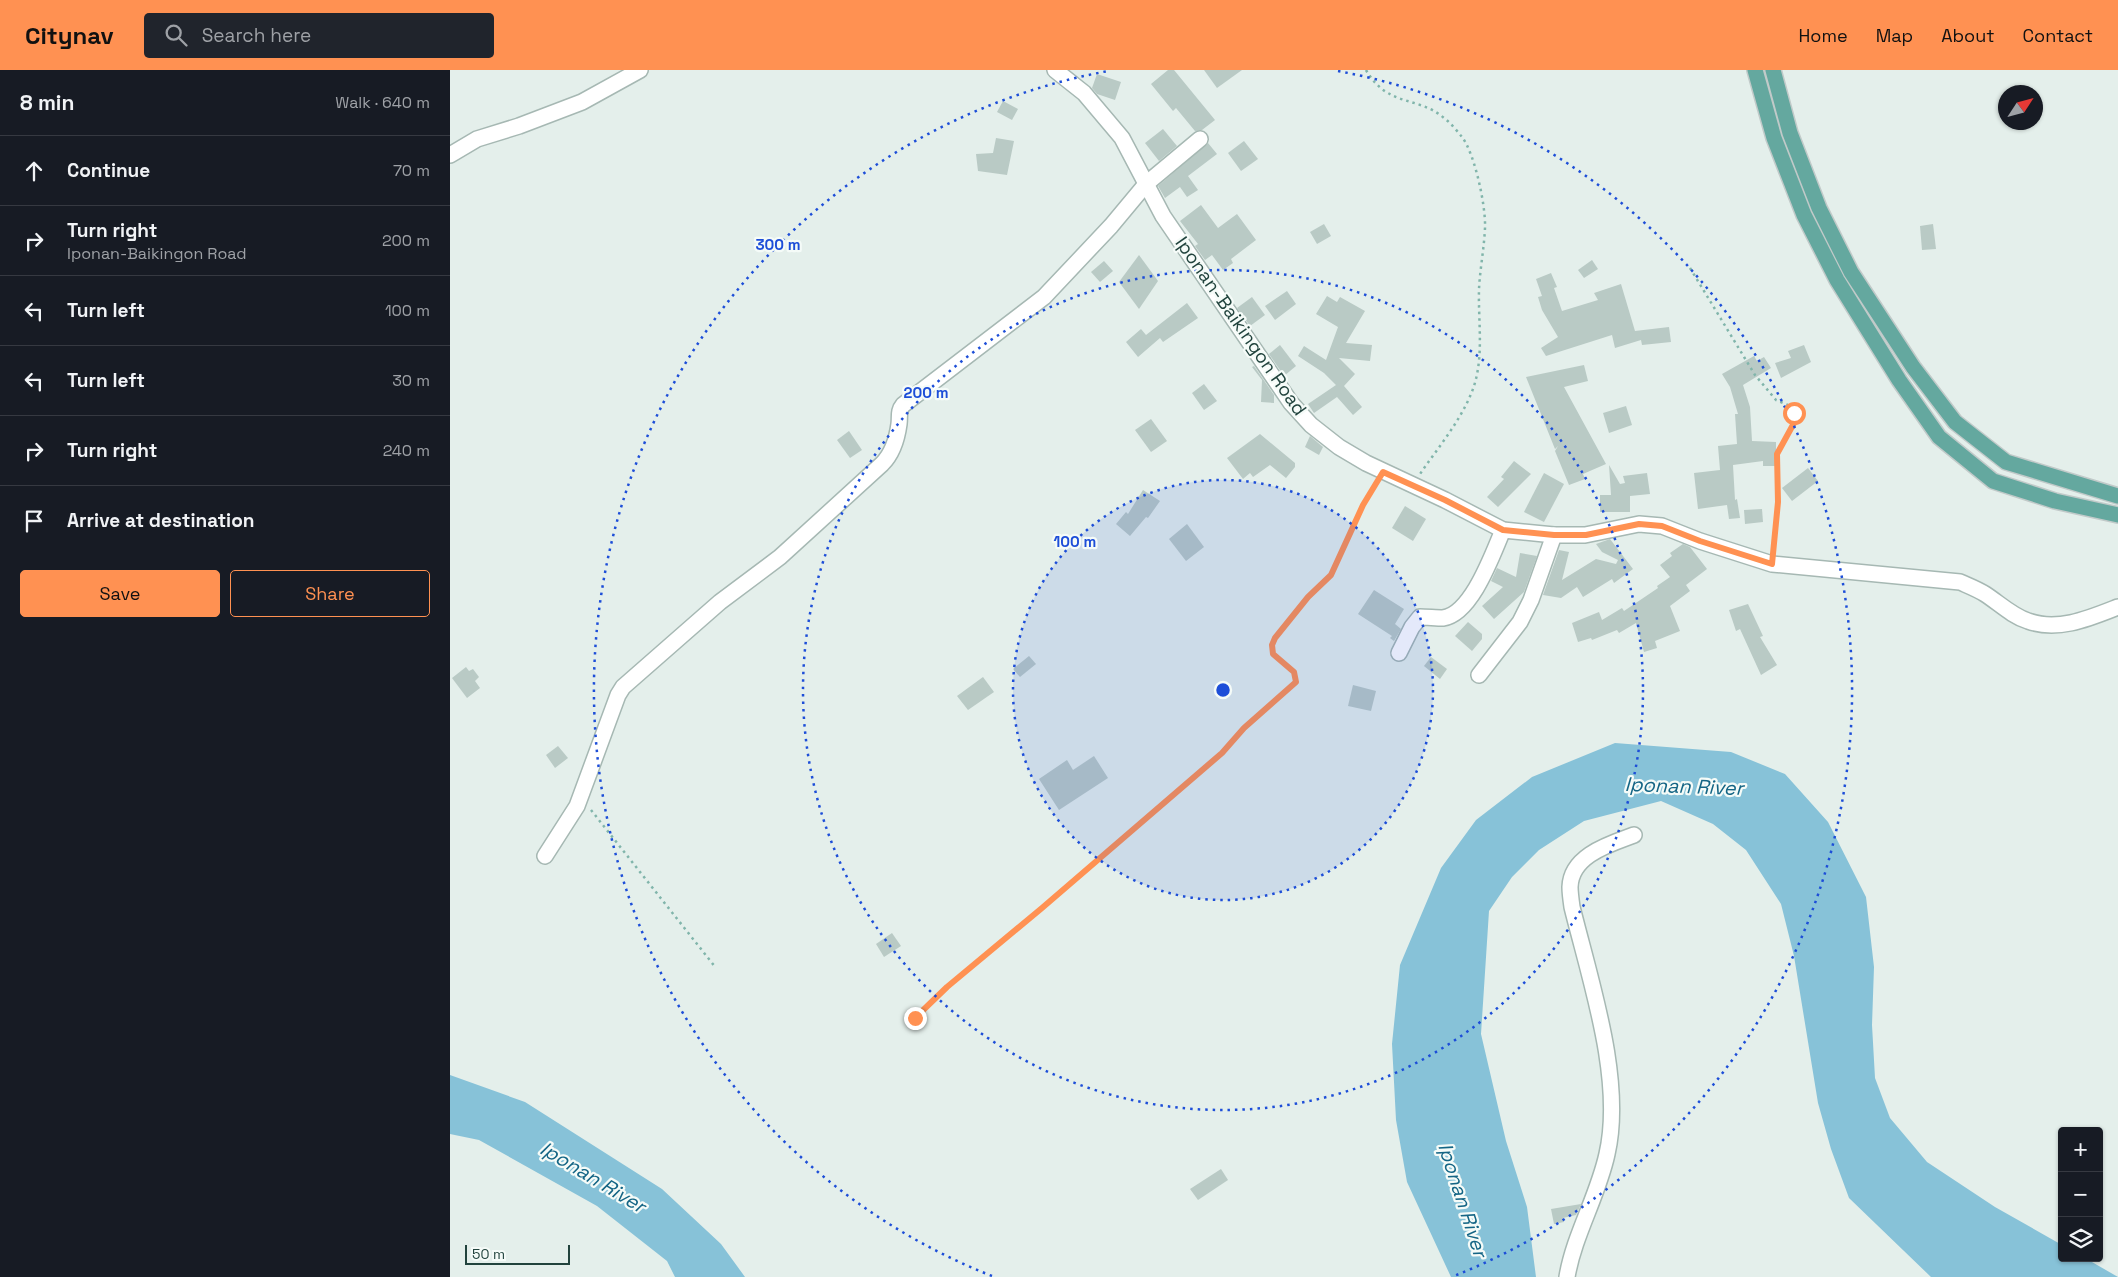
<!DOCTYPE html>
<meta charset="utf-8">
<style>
:root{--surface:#171b24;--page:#20242c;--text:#f1f3f6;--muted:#9ea1a6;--line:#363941;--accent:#ff9152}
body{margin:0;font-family:"Space Grotesk",sans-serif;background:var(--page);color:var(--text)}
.controls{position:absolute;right:15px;bottom:15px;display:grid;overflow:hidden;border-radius:5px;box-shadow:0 1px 4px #0004}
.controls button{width:45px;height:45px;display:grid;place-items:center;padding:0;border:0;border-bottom:1px solid var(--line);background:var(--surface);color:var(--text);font:25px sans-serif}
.compass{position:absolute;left:1548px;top:15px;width:45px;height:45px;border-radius:50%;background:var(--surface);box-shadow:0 1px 4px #0004;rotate:54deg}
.scale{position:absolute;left:15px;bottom:12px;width:105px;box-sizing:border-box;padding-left:5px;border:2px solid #21433d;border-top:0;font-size:14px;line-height:18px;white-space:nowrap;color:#21433d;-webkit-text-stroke:4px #f5fbf8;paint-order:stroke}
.stop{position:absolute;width:15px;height:15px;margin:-11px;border:4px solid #ff9152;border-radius:50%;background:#fff}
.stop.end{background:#ff9152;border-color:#fff;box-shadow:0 1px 5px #0008}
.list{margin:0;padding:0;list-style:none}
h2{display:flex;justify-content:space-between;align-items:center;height:65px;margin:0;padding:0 20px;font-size:21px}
h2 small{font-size:16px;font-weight:400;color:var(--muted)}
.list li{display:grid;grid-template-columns:32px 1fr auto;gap:15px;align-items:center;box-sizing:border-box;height:70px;padding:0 20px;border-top:1px solid var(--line)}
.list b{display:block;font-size:19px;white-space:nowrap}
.list p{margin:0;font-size:16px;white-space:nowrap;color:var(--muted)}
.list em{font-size:16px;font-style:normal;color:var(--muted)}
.actions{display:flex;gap:10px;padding:15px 20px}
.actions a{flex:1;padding:11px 0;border:1px solid var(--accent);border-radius:5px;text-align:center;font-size:18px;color:var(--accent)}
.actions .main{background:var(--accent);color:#111}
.icon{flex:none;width:28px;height:28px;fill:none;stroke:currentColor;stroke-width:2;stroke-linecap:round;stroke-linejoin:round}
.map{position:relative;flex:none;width:1668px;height:1207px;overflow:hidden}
header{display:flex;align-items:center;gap:30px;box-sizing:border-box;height:70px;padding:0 25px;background:var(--accent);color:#111}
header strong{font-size:24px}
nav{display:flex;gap:28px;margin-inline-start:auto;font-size:18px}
.search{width:350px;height:45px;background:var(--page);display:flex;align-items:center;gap:12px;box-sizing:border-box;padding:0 18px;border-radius:5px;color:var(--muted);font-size:19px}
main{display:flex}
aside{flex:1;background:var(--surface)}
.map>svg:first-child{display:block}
.water{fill:#87c2d8}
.building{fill:#b9cac5}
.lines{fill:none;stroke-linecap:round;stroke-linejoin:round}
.minor-casing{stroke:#a6b8b3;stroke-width:18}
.major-casing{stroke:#c1cac9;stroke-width:18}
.path{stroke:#81b5ab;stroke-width:2.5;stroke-dasharray:2.5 4;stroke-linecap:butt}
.minor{stroke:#fff;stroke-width:15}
.major{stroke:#64a89f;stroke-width:15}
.route{stroke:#ff9152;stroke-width:6}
.ring{fill:none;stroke:#1d4ed8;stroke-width:2.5;stroke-dasharray:2.5 5}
.labels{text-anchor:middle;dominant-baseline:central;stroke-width:4.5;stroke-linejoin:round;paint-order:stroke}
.street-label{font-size:19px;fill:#21433d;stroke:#f5fbf8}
.water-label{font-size:20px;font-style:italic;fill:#146585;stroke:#f5fbf8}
.centre{fill:#1d4ed8;stroke:#f5fbf8;stroke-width:2.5}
.ring-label{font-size:15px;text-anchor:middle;font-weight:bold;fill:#1d4ed8;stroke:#f5fbf8;stroke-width:4.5;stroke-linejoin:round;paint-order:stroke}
</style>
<header>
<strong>Citynav</strong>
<div class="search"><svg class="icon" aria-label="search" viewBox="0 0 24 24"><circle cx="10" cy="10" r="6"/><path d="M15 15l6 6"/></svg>Search here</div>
<nav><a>Home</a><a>Map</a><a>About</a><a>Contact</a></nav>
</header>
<main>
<aside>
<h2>8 min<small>Walk · 640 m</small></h2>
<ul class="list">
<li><svg class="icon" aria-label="ahead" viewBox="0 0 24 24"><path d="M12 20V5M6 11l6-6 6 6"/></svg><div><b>Continue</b></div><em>70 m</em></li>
<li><svg class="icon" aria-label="right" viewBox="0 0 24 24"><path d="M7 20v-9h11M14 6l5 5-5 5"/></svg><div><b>Turn right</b><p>Iponan-Baikingon Road</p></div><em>200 m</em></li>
<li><svg class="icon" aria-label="left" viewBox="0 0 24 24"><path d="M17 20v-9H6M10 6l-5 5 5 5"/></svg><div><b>Turn left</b></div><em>100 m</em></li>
<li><svg class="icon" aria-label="left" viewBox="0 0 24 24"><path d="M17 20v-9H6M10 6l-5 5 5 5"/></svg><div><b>Turn left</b></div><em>30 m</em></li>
<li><svg class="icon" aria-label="right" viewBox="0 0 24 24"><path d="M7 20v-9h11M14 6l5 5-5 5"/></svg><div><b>Turn right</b></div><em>240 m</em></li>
<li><svg class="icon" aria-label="arrive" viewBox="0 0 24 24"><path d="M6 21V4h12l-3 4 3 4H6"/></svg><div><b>Arrive at destination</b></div></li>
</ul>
<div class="actions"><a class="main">Save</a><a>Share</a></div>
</aside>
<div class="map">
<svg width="1668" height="1207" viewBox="0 0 1668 1207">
<rect width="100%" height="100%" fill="#e4efeb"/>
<g class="water">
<path d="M1165,673L1281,682L1335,704L1378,752L1416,827L1424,897L1422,955L1425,1008L1440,1048L1477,1092L1545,1137L1612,1175V1188H1635L1668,1207H1481L1399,1128L1381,1079L1368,1033L1344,886L1331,834L1296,780L1263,754L1211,731L1134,751L1089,780L1062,807L1039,841L1031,964L1056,1071L1077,1137L1086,1207H1001L957,1112L946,1050L942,974L950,895L991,798L1026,750L1082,707Z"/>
<path d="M0,1005L75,1032L212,1119L271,1174L295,1207H225L217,1191L147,1136L29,1070L0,1064Z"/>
</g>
<g class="building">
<path d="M718,0H724L765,50L752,60L745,61L726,38L723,41L701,14Z"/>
<path d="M754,0H792L767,18Z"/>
<path d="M647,4L671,12L665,30L647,24L642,18Z"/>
<path d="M553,31L568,39L562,50L547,42Z"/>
<path d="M713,59L727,76L709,91L695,73Z"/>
<path d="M546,68L564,71L557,105L528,101L526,84L543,83Z"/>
<path d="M794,71L808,89L791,101L778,83Z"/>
<path d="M758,73L767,84L738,106L748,120L737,127L730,117L715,128L708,116Z"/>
<path d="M751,135L768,158L787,144L806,170L781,189L783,193L773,200L762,185L755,190L745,176L748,174L730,151Z"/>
<path d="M874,154L881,166L867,174L860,162Z"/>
<path d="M1483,154L1486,179L1472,180L1470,156Z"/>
<path d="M689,185L708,211L689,239L669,212Z"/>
<path d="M1142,190L1148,199L1134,208L1128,200Z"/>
<path d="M654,191L663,201L650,212L641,202Z"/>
<path d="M1101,203L1107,217L1104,218L1112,241L1148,230L1144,223L1171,214L1185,261L1219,257L1221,272L1192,275L1191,270L1165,278L1162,265L1096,286L1091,278L1108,267L1092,240L1088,227L1092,226L1086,209Z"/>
<path d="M837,221L846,234L825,250L815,236Z"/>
<path d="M877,226L887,232L890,227L915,241L896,273L922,275L920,291L889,288L905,304L894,316L912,337L903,345L887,327L864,343L858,334L886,315L874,303L848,286L854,276L876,290L888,257L866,244Z"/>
<path d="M802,227L815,245L800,256L787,238Z"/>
<path d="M737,233L748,248L713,272L710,268L688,287L676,272L691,259L696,265Z"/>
<path d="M830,275L846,296L834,306L819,284Z"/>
<path d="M1354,275L1361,292L1331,308L1325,293L1341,288L1338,281Z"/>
<path d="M1304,286L1307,291L1314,287L1321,298L1293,315L1300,337L1302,371L1326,372V396H1313V391L1283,395L1285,430L1287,429L1290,448L1279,449L1277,435L1248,439L1244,403L1270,400L1268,376L1287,374L1285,344H1288L1280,317L1272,304Z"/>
<path d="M1134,295L1138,311L1114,317L1156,394L1133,404L1135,409L1119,415L1105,381L1108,376L1105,379L1076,307Z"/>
<path d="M804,296L824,325V333L811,332L812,310L802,297Z"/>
<path d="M754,314L767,331L754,340L742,323Z"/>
<path d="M1176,336L1182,355L1159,363L1153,343Z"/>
<path d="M701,349L717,371L701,382L685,360Z"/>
<path d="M399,361L412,380L400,388L387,370Z"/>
<path d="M810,364L845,393V397L836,408L820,395L803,407L800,403L793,409L777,388Z"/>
<path d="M860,366L873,377L869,385L855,377Z"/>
<path d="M1064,391L1081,404L1048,437L1037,427L1054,409L1051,407Z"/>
<path d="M1159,395L1170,414L1175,413L1173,406L1197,403L1200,424L1180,426V442H1150V425H1161Z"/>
<path d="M1358,398L1368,411L1342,431L1332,418Z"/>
<path d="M1094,403L1114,414L1094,452L1074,442Z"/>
<path d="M693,420L710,431L698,448L696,447L680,466L666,454L676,442L678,444Z"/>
<path d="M955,436L976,449L963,471L942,458Z"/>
<path d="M1312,439L1313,452L1295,454L1294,440Z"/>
<path d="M737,454L754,477L736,491L719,469Z"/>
<path d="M1160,469L1183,499L1164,513L1162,509L1133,527L1127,517L1111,528L1093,525L1109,480L1119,482L1112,510L1146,489L1166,494L1168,490L1152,482L1146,474Z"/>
<path d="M1233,474L1240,477L1257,499L1236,515L1240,521L1220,536L1230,561L1205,571L1207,578L1194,582L1186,553L1169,563L1167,560L1142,570L1141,568L1128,572L1122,553L1149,542L1152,550L1172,538L1174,541L1208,518L1207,516L1220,507L1210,495L1222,486L1220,483Z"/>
<path d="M1070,483L1087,486L1074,522L1044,549L1032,536L1053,517L1041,511L1047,498L1066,507Z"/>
<path d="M924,520L954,539L945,554L951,559L944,571L940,568L942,566L908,544Z"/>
<path d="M1298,534L1313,566L1310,567L1327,595L1311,605L1290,559L1286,561L1279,540Z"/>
<path d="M1018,552L1032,564V569L1022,581L1005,566Z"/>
<path d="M579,586L586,594L570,607L563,599Z"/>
<path d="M981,587L997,599L990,609L974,596Z"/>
<path d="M16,597L19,601L23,599L29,607L25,611L30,618L17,628L2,608Z"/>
<path d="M533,607L544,622L518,640L507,626Z"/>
<path d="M903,615L926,621L921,641L898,636Z"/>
<path d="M108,676L118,688L105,698L96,685Z"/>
<path d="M644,686L658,708L609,740L589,709L617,690L623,700Z"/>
<path d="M442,863L451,876L434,887L426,874Z"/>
<path d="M771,1099L778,1110L748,1130L740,1119Z"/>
<path d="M1131,1134L1126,1145L1113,1148L1114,1152L1104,1154L1101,1139Z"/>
</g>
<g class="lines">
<g class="minor-casing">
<g id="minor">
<path d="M605,0L634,23L672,68L713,146L841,333L861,355L889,377L916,393L995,430L1053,460L1104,465H1135L1189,454L1212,456L1250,471L1322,494L1510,512C1519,516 1527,519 1535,524C1549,533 1562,546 1578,551C1608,562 1640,548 1668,537"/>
<path d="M0,85L27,69L69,56L132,32L190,0"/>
<path d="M949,583L962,557L970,547C977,547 986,548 993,548C1022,544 1043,483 1053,460"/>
<path d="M1029,605L1070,552L1081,530L1104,465"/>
<path d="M95,786L127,736L168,625L173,617L270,532L330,487L432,394C443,383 447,369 449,354C450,346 448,341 453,335L594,227L661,156L696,114L750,69"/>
<path d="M1117,1207C1124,1165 1148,1126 1157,1084C1174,1010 1140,910 1122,837C1121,830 1120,823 1120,817C1121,785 1160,774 1184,765"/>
</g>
</g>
<g class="major-casing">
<g id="major">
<path d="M1305,0L1324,68L1354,145L1387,210L1449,310L1489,367L1543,411L1605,431L1668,445"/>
<path d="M1323,0L1340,63L1369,138L1401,202L1463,297L1505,352L1556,392L1668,426"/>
</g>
</g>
<g class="path">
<path d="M916,0C938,38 967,25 994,48C1001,53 1007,61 1012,67C1025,84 1036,137 1035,158C1034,179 1030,199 1029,219C1028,254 1035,291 1021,324C1009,353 987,379 970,404"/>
<path d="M1240,198L1305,305L1326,330L1338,335L1344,343V353L1327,384L1328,432L1324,481"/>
<path d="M141,740L266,898"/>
<path d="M465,948L497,917L592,838L772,683L794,659L846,612C848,600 832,591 823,584L822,575L825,568L858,527L881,505L913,435L926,414"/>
</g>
<use href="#minor" class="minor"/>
<use href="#major" class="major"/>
</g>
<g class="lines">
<path class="route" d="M465,948L497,917L592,838L772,683L794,658L846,612L844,602L823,584L822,575L825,568L858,527L881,505L913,435L933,402L995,430L1053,460L1104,465H1136L1189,454L1212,456L1250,471L1322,494L1328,432L1327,384L1344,353V343"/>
</g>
<circle cx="773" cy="620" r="210" fill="#1d4ed8" fill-opacity=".12"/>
<g class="ring">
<circle cx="773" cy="620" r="210"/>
<circle cx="773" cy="620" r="420"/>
<path d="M542 1206A630 630 0 0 1 658 1M888 1A630 630 0 0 1 1004 1206"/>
</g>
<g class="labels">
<g class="street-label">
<text transform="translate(791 256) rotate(55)">Iponan-Baikingon Road</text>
</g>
<g class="water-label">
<text transform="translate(1234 716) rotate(2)">Iponan River</text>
<text transform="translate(143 1107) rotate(31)">Iponan River</text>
<text transform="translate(1013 1130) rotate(72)">Iponan River</text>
</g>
</g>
<circle cx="773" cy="620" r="8" class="centre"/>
<g class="ring-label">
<text x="328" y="180">300 m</text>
<text x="476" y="328">200 m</text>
<text x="625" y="477">100 m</text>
</g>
</svg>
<div class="controls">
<button>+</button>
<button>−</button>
<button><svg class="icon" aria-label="layers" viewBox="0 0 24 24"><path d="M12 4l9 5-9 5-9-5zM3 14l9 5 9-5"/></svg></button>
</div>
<svg class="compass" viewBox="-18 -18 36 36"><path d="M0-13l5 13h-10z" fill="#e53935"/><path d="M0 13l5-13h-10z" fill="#9ea1a6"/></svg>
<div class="scale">50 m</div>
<div class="stop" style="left:1344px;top:343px"></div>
<div class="stop end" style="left:465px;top:948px"></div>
</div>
</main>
